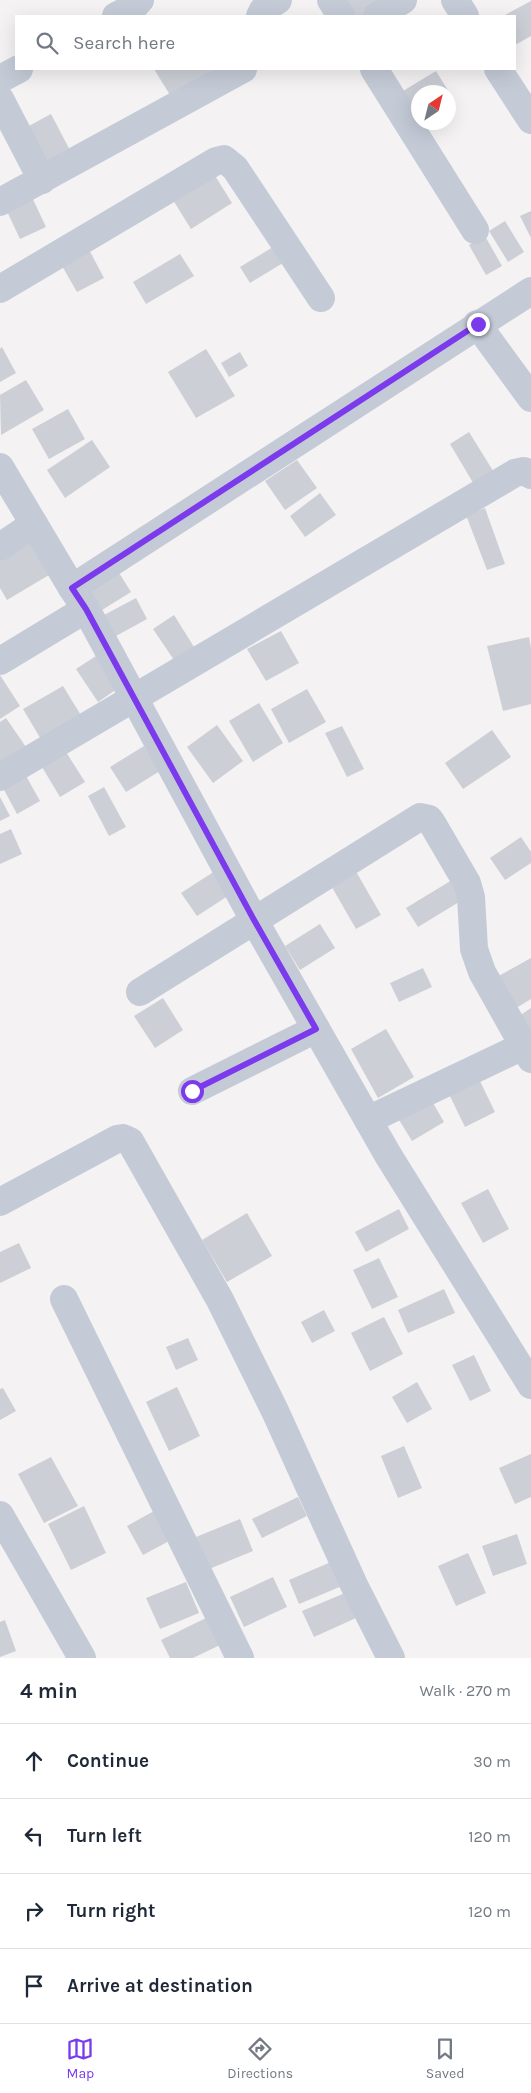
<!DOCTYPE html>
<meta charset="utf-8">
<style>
:root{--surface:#fff;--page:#f6f6f7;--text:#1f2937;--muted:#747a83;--line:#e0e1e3;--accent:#7c3aed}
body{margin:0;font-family:Karla,sans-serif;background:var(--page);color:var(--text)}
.compass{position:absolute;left:411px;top:85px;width:45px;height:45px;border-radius:50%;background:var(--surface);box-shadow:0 5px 20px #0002;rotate:35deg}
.stop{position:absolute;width:15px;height:15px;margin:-11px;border:4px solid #7c3aed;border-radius:50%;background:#fff}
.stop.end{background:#7c3aed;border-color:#fff;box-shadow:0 1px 5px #0008}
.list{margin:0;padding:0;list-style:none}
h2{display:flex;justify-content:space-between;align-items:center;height:65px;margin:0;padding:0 20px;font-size:21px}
h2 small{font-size:16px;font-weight:400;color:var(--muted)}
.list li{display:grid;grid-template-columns:32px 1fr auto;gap:15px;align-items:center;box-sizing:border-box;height:75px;padding:0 20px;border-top:1px solid var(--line)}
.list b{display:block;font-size:19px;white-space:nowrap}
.list em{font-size:16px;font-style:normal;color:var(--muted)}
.icon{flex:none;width:28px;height:28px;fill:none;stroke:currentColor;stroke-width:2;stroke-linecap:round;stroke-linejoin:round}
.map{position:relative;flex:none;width:531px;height:1658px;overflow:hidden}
.search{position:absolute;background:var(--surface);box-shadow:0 5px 20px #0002;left:15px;right:15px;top:15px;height:55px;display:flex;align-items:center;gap:12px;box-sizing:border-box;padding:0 18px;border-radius:0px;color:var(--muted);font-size:19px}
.sheet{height:365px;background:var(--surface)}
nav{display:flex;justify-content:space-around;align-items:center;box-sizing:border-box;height:70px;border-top:1px solid var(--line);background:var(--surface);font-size:14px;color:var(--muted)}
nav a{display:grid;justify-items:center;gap:2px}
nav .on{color:var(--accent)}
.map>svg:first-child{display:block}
.building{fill:#cdcfd7}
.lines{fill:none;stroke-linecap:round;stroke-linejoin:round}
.street{stroke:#c4cbd7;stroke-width:28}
.route{stroke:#7c3aed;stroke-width:6}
</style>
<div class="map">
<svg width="531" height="1658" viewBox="0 0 531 1658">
<rect width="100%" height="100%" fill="#f4f2f2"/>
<g class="building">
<path d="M340,0H379L368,16H350Z"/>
<path d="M531,1V36L515,45V16H503Z"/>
<path d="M154,69H210L215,76L173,100Z"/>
<path d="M436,71L449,92H418V112L417,113L403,91Z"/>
<path d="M51,114L72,154L46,168L25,128Z"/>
<path d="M214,174L232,203L191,229L173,200Z"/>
<path d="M30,193L46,227L20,239L4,205Z"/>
<path d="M531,211V238L520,216Z"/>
<path d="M505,221L524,252L508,262L489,231Z"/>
<path d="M485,236L502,266L486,275L469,245Z"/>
<path d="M86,244L104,278L77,292L58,259Z"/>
<path d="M273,247L283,263L250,283L240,267Z"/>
<path d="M180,254L194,276L146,304L133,282Z"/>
<path d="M2,347L16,373L0,382V349Z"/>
<path d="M206,349L235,396L196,418L168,372Z"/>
<path d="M240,352L248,366L229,377L221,363Z"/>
<path d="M26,380L44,410L1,435L0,395Z"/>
<path d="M68,409L85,439L49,459L32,429Z"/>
<path d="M469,432L495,474L475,486L450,444Z"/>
<path d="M92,440L110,467L65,498L47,470Z"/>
<path d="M297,460L317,488L285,510L265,481Z"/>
<path d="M320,493L336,515L305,537L290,516Z"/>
<path d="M485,508L505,564L487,570L466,515Z"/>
<path d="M34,538L54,572L7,600L0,588V559Z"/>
<path d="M116,568L131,592L102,610L87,586Z"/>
<path d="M136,598L147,619L116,636L104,615Z"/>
<path d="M174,615L194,647L174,660L153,629Z"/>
<path d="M281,631L299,663L266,681L247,649Z"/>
<path d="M529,637L531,648V704L503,711L487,646Z"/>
<path d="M96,656L117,689L98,702L76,669Z"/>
<path d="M0,675L20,706L0,719Z"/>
<path d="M63,686L82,717L42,741L23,709Z"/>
<path d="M307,689L326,722L289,743L271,709Z"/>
<path d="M259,703L283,743L253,762L229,721Z"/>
<path d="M6,718L26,747L0,765V722Z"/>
<path d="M217,725L243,761L213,783L187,747Z"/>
<path d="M342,726L364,769L347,777L325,733Z"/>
<path d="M492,730L511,757L463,789L445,763Z"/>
<path d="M144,746L160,771L126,792L110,767Z"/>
<path d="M66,752L85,782L60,797L42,767Z"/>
<path d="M25,774L40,801L17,814L2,786Z"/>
<path d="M104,787L126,827L109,836L88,796Z"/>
<path d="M0,797L10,816L0,821Z"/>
<path d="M11,829L22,854L0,864V834Z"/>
<path d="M521,837L531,852V863L505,880L490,858Z"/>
<path d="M354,868L381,915L356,929L329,882Z"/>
<path d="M215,871L231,894L197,916L181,893Z"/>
<path d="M452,880L464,899L418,927L406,908Z"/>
<path d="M320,924L335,948L300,970L285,946Z"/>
<path d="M531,958V999L513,1010L495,978Z"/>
<path d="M423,968L432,987L399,1002L390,983Z"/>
<path d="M163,998L183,1030L155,1048L134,1016Z"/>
<path d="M531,1008V1036L516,1018Z"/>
<path d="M386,1029L414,1077L378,1098L351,1049Z"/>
<path d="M477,1075L495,1112L465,1127L447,1090Z"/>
<path d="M429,1096L444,1122L412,1141L396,1115Z"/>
<path d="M488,1189L509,1229L483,1243L461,1203Z"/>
<path d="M399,1209L409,1229L366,1252L355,1232Z"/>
<path d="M247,1213L272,1256L227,1282L202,1240Z"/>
<path d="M19,1243L31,1268L0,1283V1252Z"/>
<path d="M379,1258L398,1297L372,1309L353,1270Z"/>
<path d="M444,1289L455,1313L408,1333L398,1310Z"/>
<path d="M324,1310L335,1331L312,1343L301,1322Z"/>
<path d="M384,1317L403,1354L370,1371L351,1333Z"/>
<path d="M188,1338L198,1360L176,1370L166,1347Z"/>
<path d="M474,1355L491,1391L470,1401L452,1365Z"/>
<path d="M417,1382L432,1409L407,1423L392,1397Z"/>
<path d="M177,1387L200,1436L169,1451L146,1402Z"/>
<path d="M3,1388L16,1411L0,1420V1389Z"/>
<path d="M404,1446L422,1488L398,1498L381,1456Z"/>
<path d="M531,1454V1497L515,1504L499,1468Z"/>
<path d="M51,1457L78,1506L44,1523L18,1474Z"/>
<path d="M298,1497L307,1516L262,1538L252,1519Z"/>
<path d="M84,1506L106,1553L71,1570L48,1524Z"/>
<path d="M154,1511L171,1540L143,1555L127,1526Z"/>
<path d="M240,1519L253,1551L209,1569L196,1537Z"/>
<path d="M517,1534L527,1564L493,1576L482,1546Z"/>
<path d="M468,1553L486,1593L456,1606L438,1566Z"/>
<path d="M331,1562L342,1586L299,1604L289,1580Z"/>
<path d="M273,1577L287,1607L244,1627L230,1597Z"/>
<path d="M186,1582L199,1613L160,1629L146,1598Z"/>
<path d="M345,1593L356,1618L314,1637L302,1611Z"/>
<path d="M206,1618L220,1645L193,1658H170L161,1640Z"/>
<path d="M5,1620L16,1651L0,1657V1622Z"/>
</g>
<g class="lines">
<g class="street">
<path d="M331,0L341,16"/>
<path d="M455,0L465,16"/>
<path d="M116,16L134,7L140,0"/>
<path d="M260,16L263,10L278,0"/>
<path d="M377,16L403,0"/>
<path d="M374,69L475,230"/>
<path d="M498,69L531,120"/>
<path d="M0,79L19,69"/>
<path d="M0,99L42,180"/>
<path d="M0,202L243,69"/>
<path d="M0,289L216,161L224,159L235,168L321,298"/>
<path d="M477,324L531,398"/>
<path d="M0,467L72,588L86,609L254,920L388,1155L531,1385"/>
<path d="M0,547L34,524"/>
<path d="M72,588L531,291"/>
<path d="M0,661L86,609"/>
<path d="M0,777L515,473L524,471L531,475"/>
<path d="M140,992L420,817L429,819L432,823L467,883L471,897L474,949L482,972L531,1059"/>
<path d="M192,1091L316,1029"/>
<path d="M368,1120L523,1046"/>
<path d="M0,1202L117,1139L123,1138L130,1141L220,1300L275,1411L354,1585L391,1658"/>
<path d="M64,1299L240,1658"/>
<path d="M0,1515L82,1658"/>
</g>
</g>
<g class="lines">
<path class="route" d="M192,1091L316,1029L254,920L86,609L72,588L478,324"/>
</g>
</svg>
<svg class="compass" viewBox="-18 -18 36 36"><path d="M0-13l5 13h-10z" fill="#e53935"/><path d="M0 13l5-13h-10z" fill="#747a83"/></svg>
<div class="stop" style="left:192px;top:1091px"></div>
<div class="stop end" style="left:478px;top:324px"></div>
<div class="search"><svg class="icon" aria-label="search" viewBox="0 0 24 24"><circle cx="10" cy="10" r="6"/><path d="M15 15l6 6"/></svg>Search here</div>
</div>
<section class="sheet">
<h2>4 min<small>Walk · 270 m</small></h2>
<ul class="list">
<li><svg class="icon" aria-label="ahead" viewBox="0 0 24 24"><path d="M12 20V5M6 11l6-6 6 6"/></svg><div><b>Continue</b></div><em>30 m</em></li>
<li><svg class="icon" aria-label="left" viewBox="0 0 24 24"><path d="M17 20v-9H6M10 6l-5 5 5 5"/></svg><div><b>Turn left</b></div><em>120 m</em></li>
<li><svg class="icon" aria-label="right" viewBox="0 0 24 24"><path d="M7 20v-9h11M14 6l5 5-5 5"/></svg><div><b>Turn right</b></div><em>120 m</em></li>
<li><svg class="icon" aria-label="arrive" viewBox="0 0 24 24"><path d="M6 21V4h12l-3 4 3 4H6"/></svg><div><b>Arrive at destination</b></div></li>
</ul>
</section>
<nav>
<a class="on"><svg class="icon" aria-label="map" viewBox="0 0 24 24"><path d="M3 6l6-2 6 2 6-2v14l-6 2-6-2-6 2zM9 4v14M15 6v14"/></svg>Map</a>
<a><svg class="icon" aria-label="directions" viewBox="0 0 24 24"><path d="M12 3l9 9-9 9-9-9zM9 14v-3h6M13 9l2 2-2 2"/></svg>Directions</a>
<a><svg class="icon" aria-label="saved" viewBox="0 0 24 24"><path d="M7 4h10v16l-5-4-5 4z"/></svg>Saved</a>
</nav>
